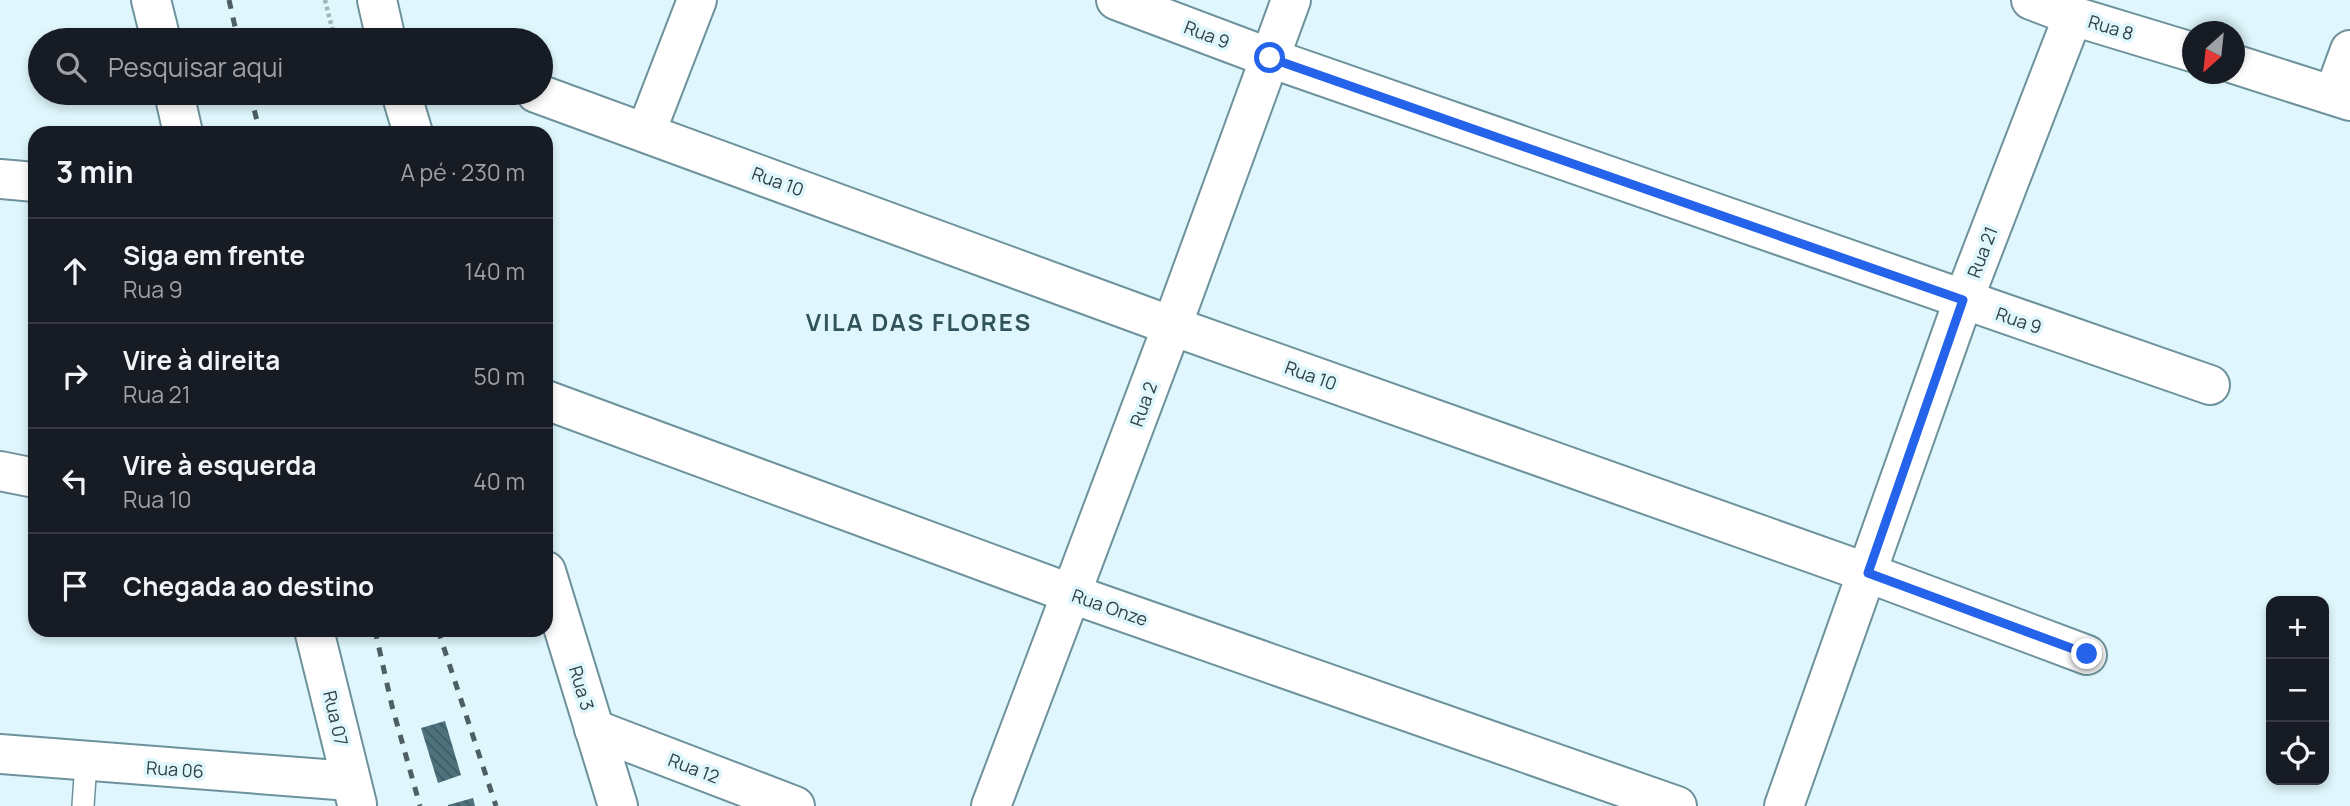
<!DOCTYPE html>
<html lang="pt">
<meta charset="utf-8">
<style>
:root{--surface:#171b24;--page:#242831;--text:#f1f3f6;--muted:#9ea1a6;--line:#363941}
body{margin:0;font-family:Manrope,sans-serif;background:var(--page);color:var(--text)}
.controls{position:absolute;right:21px;bottom:21px;display:grid;overflow:hidden;border-radius:14px;box-shadow:0 4px 10px #0003}
.controls button{width:63px;height:63px;display:grid;place-items:center;padding:0;border:0;border-bottom:2px solid var(--line);background:var(--surface);color:var(--text);font:35px sans-serif}
.compass{position:absolute;left:2182px;top:21px;width:63px;height:63px;border-radius:50%;background:var(--surface);box-shadow:0 4px 10px #0003;rotate:207deg}
.stop{position:absolute;width:21px;height:21px;margin:-16px;border:5px solid #2563eb;border-radius:50%;background:#fff}
.stop.end{background:#2563eb;border-color:#fff;box-shadow:0 2px 7px #0008}
.list{margin:0;padding:0;list-style:none}
h2{display:flex;justify-content:space-between;align-items:center;height:91px;margin:0;padding:0 28px;font-size:30px}
h2 small{font-size:23px;font-weight:400;color:var(--muted)}
.list li{display:grid;grid-template-columns:46px 1fr auto;gap:21px;align-items:center;box-sizing:border-box;height:105px;padding:0 28px;border-top:2px solid var(--line)}
.list b{display:block;font-size:26px;white-space:nowrap}
.list p{margin:0;font-size:23px;white-space:nowrap;color:var(--muted)}
.list em{font-size:23px;font-style:normal;color:var(--muted)}
.icon{flex:none;width:38px;height:38px;fill:none;stroke:currentColor;stroke-width:2;stroke-linecap:round;stroke-linejoin:round}
.map{position:relative;flex:none;width:2350px;height:806px;overflow:hidden}
.search{position:absolute;background:var(--surface);box-shadow:0 4px 10px #0003;left:28px;top:28px;width:525px;height:77px;display:flex;align-items:center;gap:18px;box-sizing:border-box;padding:0 24px;border-radius:38px;color:var(--muted);font-size:26px}
.panel{position:absolute;background:var(--surface);box-shadow:0 4px 10px #0003;left:28px;top:126px;width:525px;height:511px;border-radius:21px}
.map>svg:first-child{display:block}
.building{fill:url(#building-back-hatch)}
.lines{fill:none;stroke-linecap:round;stroke-linejoin:round}
.service-casing{stroke:#6d929c;stroke-width:24}
.minor-casing{stroke:#6d929c;stroke-width:42}
.path{stroke:#9eb4b9;stroke-width:4.5;stroke-dasharray:3.5 3.5;stroke-linecap:butt}
.service{stroke:#fff;stroke-width:21}
.minor{stroke:#fff;stroke-width:38}
.rail{stroke:#4d5f63;stroke-width:5;stroke-dasharray:9 9;stroke-linecap:butt}
.route{stroke:#2563eb;stroke-width:9}
.labels{text-anchor:middle;dominant-baseline:central;stroke-width:7;stroke-linejoin:round;paint-order:stroke}
.street-label{font-size:18px;fill:#304044;stroke:#def6fc}
.district-label{font-size:24px;font-weight:bold;letter-spacing:2px;fill:#30535c;stroke:#def6fc}
</style>
<div class="map">
<svg width="2350" height="806" viewBox="0 0 2350 806">
<defs>
<pattern id="building-back-hatch" width="6" height="6" patternUnits="userSpaceOnUse" patternTransform="scale(1.75)"><rect width="6" height="6" fill="#4e727c"/><path d="M-1 5l2 2M0 0l6 6M5-1l2 2" fill="none" stroke="#3e5a62"/></pattern>
</defs>
<rect width="100%" height="100%" fill="#def6fc"/>
<g class="building">
<path d="M445,721L461,775L438,783L421,728Z"/>
<path d="M473,798L475,806H448V805Z"/>
</g>
<g class="lines">
<g class="service-casing">
<path id="service" d="M83,806L86,762"/>
</g>
<g class="minor-casing">
<g id="minor">
<path d="M151,0L161,40"/>
<path d="M377,0L386,40"/>
<path d="M1116,0L1270,58L2210,385"/>
<path d="M2031,0L2073,16L2192,52"/>
<path d="M2234,64L2350,101"/>
<path d="M174,93L183,133"/>
<path d="M401,93L413,133"/>
<path d="M536,93L1172,326L1868,573L2087,655"/>
<path d="M2334,94L2350,50"/>
<path d="M646,132L697,0"/>
<path d="M0,179L35,182"/>
<path d="M546,400L1072,594L1677,806"/>
<path d="M0,471L35,478"/>
<path d="M546,571L618,806"/>
<path d="M314,630L357,804"/>
<path d="M594,729L795,806"/>
<path d="M0,754L350,781"/>
<path d="M991,806L1172,326L1291,0"/>
<path d="M1784,806L1963,301L2073,16"/>
</g>
</g>
<path class="path" d="M325,0L335,40"/>
<use href="#service" class="service"/>
<use href="#minor" class="minor"/>
<g class="rail">
<path d="M229,0L238,40"/>
<path d="M250,93L260,133"/>
<path d="M375,630L392,706L420,806"/>
<path d="M438,630L496,806"/>
</g>
</g>
<g class="lines">
<path class="route" d="M1270,58L1963,300L1868,573L2087,654"/>
</g>
<g class="labels">
<g class="street-label">
<text transform="translate(2111 27) rotate(17)">Rua 8</text>
<text transform="translate(1207 34) rotate(21)">Rua 9</text>
<text transform="translate(778 181) rotate(20)">Rua 10</text>
<text transform="translate(1982 252) rotate(-69)">Rua 21</text>
<text transform="translate(2019 320) rotate(19)">Rua 9</text>
<text transform="translate(1311 375) rotate(20)">Rua 10</text>
<text transform="translate(1143 404) rotate(-70)">Rua 2</text>
<text transform="translate(1110 607) rotate(19)">Rua Onze</text>
<text transform="translate(582 688) rotate(73)">Rua 3</text>
<text transform="translate(336 718) rotate(77)">Rua 07</text>
<text transform="translate(694 768) rotate(21)">Rua 12</text>
<text transform="translate(175 769) rotate(4)">Rua 06</text>
</g>
<g class="district-label">
<text x="919" y="321">VILA DAS FLORES</text>
</g>
</g>
</svg>
<div class="controls">
<button>+</button>
<button>−</button>
<button><svg class="icon" aria-label="locate" viewBox="0 0 24 24"><circle cx="12" cy="12" r="6"/><path d="M12 2v4M12 18v4M2 12h4M18 12h4"/></svg></button>
</div>
<svg class="compass" viewBox="-18 -18 36 36"><path d="M0-13l5 13h-10z" fill="#e53935"/><path d="M0 13l5-13h-10z" fill="#9ea1a6"/></svg>
<div class="stop" style="left:1270px;top:58px"></div>
<div class="stop end" style="left:2087px;top:654px"></div>
<div class="search"><svg class="icon" aria-label="search" viewBox="0 0 24 24"><circle cx="10" cy="10" r="6"/><path d="M15 15l6 6"/></svg>Pesquisar aqui</div>
<section class="panel">
<h2>3 min<small>A pé · 230 m</small></h2>
<ul class="list">
<li><svg class="icon" aria-label="ahead" viewBox="0 0 24 24"><path d="M12 20V5M6 11l6-6 6 6"/></svg><div><b>Siga em frente</b><p>Rua 9</p></div><em>140 m</em></li>
<li><svg class="icon" aria-label="right" viewBox="0 0 24 24"><path d="M7 20v-9h11M14 6l5 5-5 5"/></svg><div><b>Vire à direita</b><p>Rua 21</p></div><em>50 m</em></li>
<li><svg class="icon" aria-label="left" viewBox="0 0 24 24"><path d="M17 20v-9H6M10 6l-5 5 5 5"/></svg><div><b>Vire à esquerda</b><p>Rua 10</p></div><em>40 m</em></li>
<li><svg class="icon" aria-label="arrive" viewBox="0 0 24 24"><path d="M6 21V4h12l-3 4 3 4H6"/></svg><div><b>Chegada ao destino</b></div></li>
</ul>
</section>
</div>
